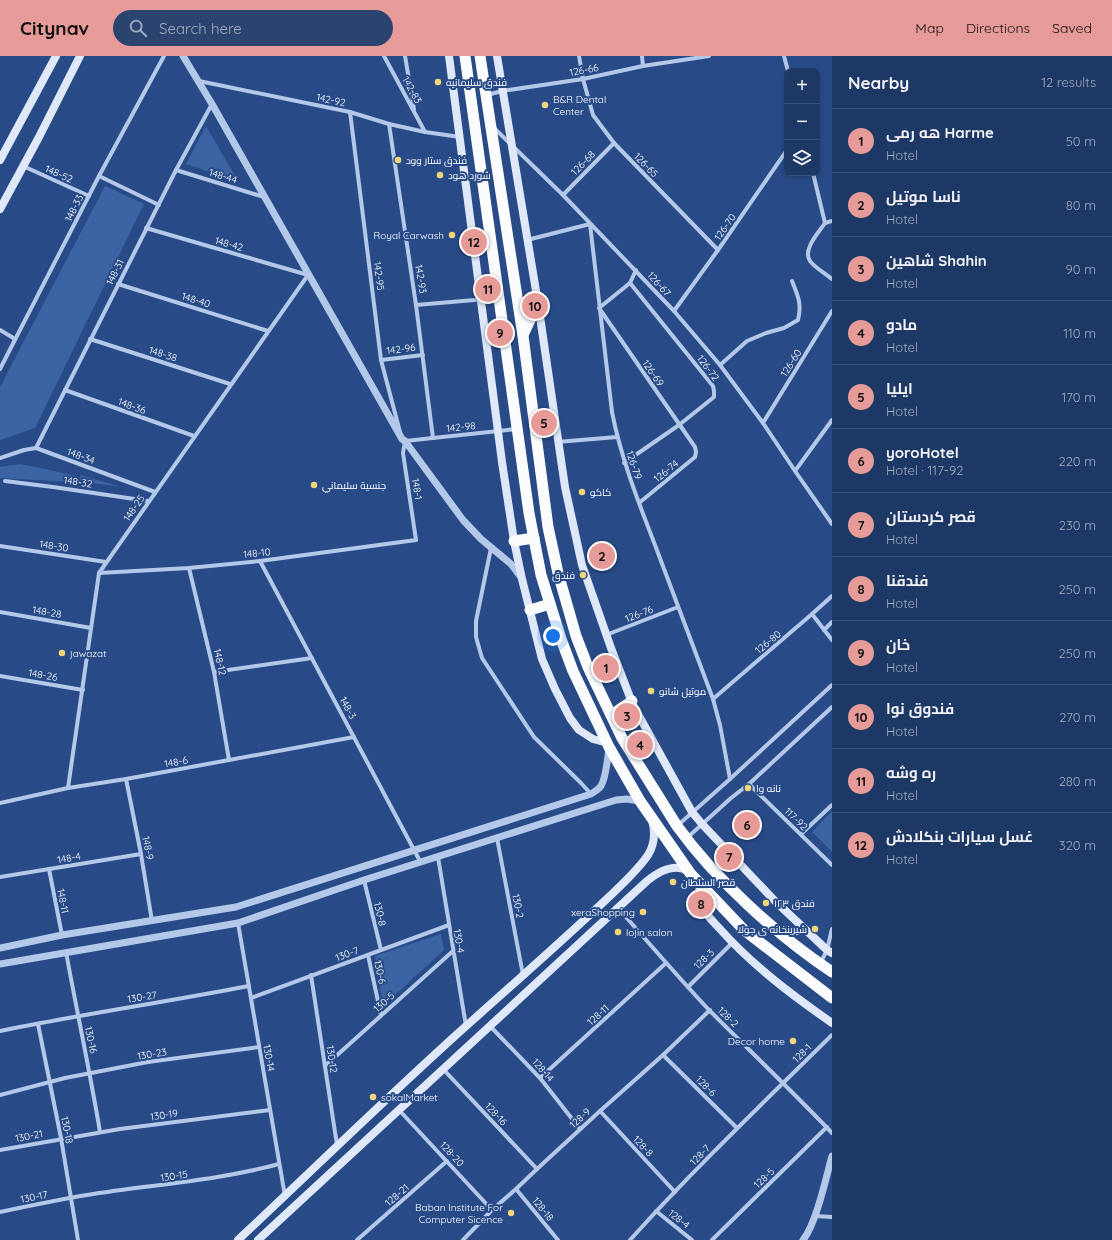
<!DOCTYPE html>
<meta charset="utf-8">
<style>
:root{--surface:#1e3866;--page:#2b436f;--text:#f1f3f6;--muted:#a1acbf;--line:#3c527a;--accent:#e69b98}
body{margin:0;font-family:Quicksand,Cairo,sans-serif;background:var(--page);color:var(--text)}
.controls{position:absolute;right:12px;top:12px;display:grid;overflow:hidden;border-radius:8px;box-shadow:0 2px 6px #0003}
.controls button{width:36px;height:36px;display:grid;place-items:center;padding:0;border:0;border-bottom:1px solid var(--line);background:var(--surface);color:var(--text);font:20px sans-serif}
.you{position:absolute;left:553px;top:580px;width:14px;height:14px;margin:-10px;border:3px solid #fff;border-radius:50%;background:#1a73e8;box-shadow:0 0 0 6px #1a73e833}
.badge{display:grid;place-items:center;width:26px;height:26px;border-radius:50%;background:var(--accent);color:#111;font-size:13px;font-weight:700}
.pin{position:absolute;translate:-50% -50%;border:2px solid #fff;box-shadow:0 1px 4px #0006}
.list{margin:0;padding:0;list-style:none}
h2{display:flex;justify-content:space-between;align-items:center;height:52px;margin:0;padding:0 16px;font-size:17px}
h2 small{font-size:13px;font-weight:400;color:var(--muted)}
.list li{display:grid;grid-template-columns:26px 1fr auto;gap:12px;align-items:center;box-sizing:border-box;height:64px;padding:0 16px;border-top:1px solid var(--line)}
.list b{display:block;font-size:15px;white-space:nowrap}
.list p{margin:0;font-size:13px;white-space:nowrap;color:var(--muted)}
.list em{font-size:13px;font-style:normal;color:var(--muted)}
.icon{flex:none;width:22px;height:22px;fill:none;stroke:currentColor;stroke-width:2;stroke-linecap:round;stroke-linejoin:round}
.map{position:relative;flex:none;width:832px;height:1184px;overflow:hidden}
header{display:flex;align-items:center;gap:24px;box-sizing:border-box;height:56px;padding:0 20px;background:var(--accent);color:#111}
header strong{font-size:19px}
nav{display:flex;gap:22px;margin-inline-start:auto;font-size:14px}
.search{width:280px;height:36px;background:var(--page);display:flex;align-items:center;gap:10px;box-sizing:border-box;padding:0 14px;border-radius:22px;color:var(--muted);font-size:15px}
main{display:flex}
aside{flex:1;background:var(--surface)}
.map>svg:first-child{display:block}
.green{fill:#3c64a5}
.lines{fill:none;stroke-linecap:round;stroke-linejoin:round}
.minor{stroke:#b4c8e9;stroke-width:4}
.tertiary{stroke:#b4c8e9;stroke-width:7}
.secondary{stroke:#dee8f8;stroke-width:8}
.trunk{stroke:#fbfcfe;stroke-width:11}
.poi-dot{fill:#f1d67a;stroke:#284b88;stroke-width:1.5}
.labels{text-anchor:middle;dominant-baseline:central;stroke-width:4;stroke-linejoin:round;paint-order:stroke}
.street-label{font-size:10px;fill:#fff;stroke:#284b88}
.poi-label{font-size:10px;fill:#fff;stroke:#284b88;text-anchor:start}
</style>
<header>
<strong>Citynav</strong>
<div class="search"><svg class="icon" aria-label="search" viewBox="0 0 24 24"><circle cx="10" cy="10" r="6"/><path d="M15 15l6 6"/></svg>Search here</div>
<nav><a>Map</a><a>Directions</a><a>Saved</a></nav>
</header>
<main>
<div class="map">
<svg width="832" height="1184" viewBox="0 0 832 1184">
<rect width="100%" height="100%" fill="#284b88"/>
<g class="green">
<path d="M206,70L238,125L186,108Z"/>
<path d="M105,130L144,148L35,372L0,384V331Z"/>
<path d="M19,408L36,411L76,420L74,426L0,422V411Z"/>
<path d="M81,419L121,431L79,425Z"/>
<path d="M832,755V796L812,776Z"/>
<path d="M441,878L444,894L383,950L375,900Z"/>
</g>
<g class="lines">
<g class="minor">
<path d="M384,0L425,76"/>
<path d="M405,0L414,53"/>
<path d="M579,0L583,23L593,59L614,87L718,194"/>
<path d="M642,0L643,10"/>
<path d="M784,0L788,15"/>
<path d="M199,25L350,56L389,68L425,76L460,81"/>
<path d="M487,39L502,35L583,23L643,10L709,0"/>
<path d="M350,56L381,304L400,376"/>
<path d="M389,68L416,249L433,382"/>
<path d="M493,71L563,139L674,255L720,309L763,367L795,415L832,468"/>
<path d="M23,110L89,140"/>
<path d="M176,114L264,141"/>
<path d="M813,117L825,167"/>
<path d="M99,120L159,149"/>
<path d="M563,139L614,87"/>
<path d="M832,165L825,167C819,176 802,194 810,205C814,211 826,218 832,223"/>
<path d="M527,184L590,168L612,356C621,402 638,445 655,489C674,540 694,592 713,643L720,669L730,723"/>
<path d="M636,214L630,227L599,252L695,391L696,396L695,401L639,447"/>
<path d="M118,228L268,275"/>
<path d="M416,249L498,242"/>
<path d="M674,255L718,194L787,94"/>
<path d="M0,274L15,283"/>
<path d="M90,283L230,328"/>
<path d="M381,304L423,299"/>
<path d="M720,309L747,285L766,277L784,272L798,264C802,248 798,240 792,225"/>
<path d="M0,313L99,120L164,0"/>
<path d="M65,334L194,380"/>
<path d="M763,367L832,255"/>
<path d="M557,386L617,381"/>
<path d="M36,392L176,114L212,48"/>
<path d="M0,402L24,394L36,392L155,436"/>
<path d="M624,407L679,369L714,341V335L713,330L630,227"/>
<path d="M795,415L832,364"/>
<path d="M5,425L53,431L148,445"/>
<path d="M0,490L106,506"/>
<path d="M491,492L476,565V581L482,602L534,681L581,727L591,738"/>
<path d="M260,505L421,807"/>
<path d="M189,512L214,616L229,704"/>
<path d="M99,517L189,512L260,505L416,484L403,397L405,385L516,373"/>
<path d="M0,556L91,572"/>
<path d="M812,558L832,584"/>
<path d="M824,574L832,566"/>
<path d="M606,579L678,551"/>
<path d="M214,616L312,602"/>
<path d="M0,620L83,634"/>
<path d="M713,643L812,558L832,540"/>
<path d="M126,723L141,798L152,865"/>
<path d="M749,728L832,809"/>
<path d="M68,732L99,517L308,219L146,172"/>
<path d="M0,747L68,732L126,723L354,681"/>
<path d="M677,770L730,723L832,629"/>
<path d="M801,778L832,749"/>
<path d="M688,781L731,742L749,728L832,651"/>
<path d="M497,782L523,919"/>
<path d="M438,801L466,970"/>
<path d="M49,813L62,879"/>
<path d="M0,821L141,798"/>
<path d="M364,824L381,894"/>
<path d="M618,852C648,886 678,921 709,954C750,995 792,1035 832,1077"/>
<path d="M238,867L285,1140"/>
<path d="M66,896C77,956 90,1016 100,1076"/>
<path d="M368,899L381,959"/>
<path d="M820,908L827,894L832,873"/>
<path d="M311,919L337,1089"/>
<path d="M688,931L732,887"/>
<path d="M251,942L449,869"/>
<path d="M38,968L61,1082L78,1184"/>
<path d="M490,970L540,1022L580,1073"/>
<path d="M0,975C83,958 166,946 249,930"/>
<path d="M663,999L737,1072"/>
<path d="M325,1010L453,895"/>
<path d="M443,1013L537,1113"/>
<path d="M540,1022L666,907"/>
<path d="M0,1039L65,1022L148,1006L259,991"/>
<path d="M399,1054L492,1154"/>
<path d="M600,1055L675,1136"/>
<path d="M0,1094L120,1073L270,1054"/>
<path d="M516,1133L558,1184"/>
<path d="M656,1155L692,1184"/>
<path d="M0,1156C33,1149 66,1142 99,1137C159,1128 220,1124 279,1108"/>
<path d="M815,1160L832,1161"/>
<path d="M357,1184L447,1105"/>
<path d="M463,1184L492,1154L516,1133L537,1113L600,1055L663,999L710,954"/>
<path d="M630,1184C694,1113 764,1046 832,979"/>
<path d="M712,1184L827,1071"/>
</g>
<g class="tertiary">
<path d="M183,0L212,48L402,383L405,385L463,464L481,483L511,508L520,520"/>
<path d="M0,892L62,879L236,851L591,738C595,735 599,733 601,730C606,721 608,701 609,691"/>
<path d="M0,908L238,867L364,824L616,744L627,743L640,745"/>
<path d="M803,1184C816,1168 826,1122 832,1100"/>
</g>
<g class="secondary">
<path d="M449,0L502,406L514,485L522,523L542,603L555,633L570,662L579,674L593,683L608,687"/>
<path d="M497,0L538,247L565,431L582,509L611,592L633,649L692,756L702,768L774,844L827,894L832,897"/>
<path d="M0,104L56,0"/>
<path d="M0,153L39,81L80,0"/>
<path d="M700,828C699,835 699,842 702,849C705,859 714,866 720,873C753,910 792,939 832,967"/>
<path d="M238,1184C314,1113 388,1040 465,971C509,932 553,893 596,853C612,838 636,817 648,799C655,788 655,775 652,764"/>
<path d="M258,1184L647,825C658,816 675,806 689,816"/>
</g>
<g class="trunk">
<path d="M465,0L529,457L541,519L561,583L573,615L609,691L640,745L690,817L744,874L832,942"/>
<path d="M480,0L523,280L548,471L558,517L576,580L588,611L622,682L677,770C716,824 777,879 832,916"/>
<path d="M523,279L538,247"/>
<path d="M514,485L534,482"/>
<path d="M530,554L550,548"/>
<path d="M611,659L632,645"/>
</g>
</g>
<g class="poi-dot">
<circle cx="438" cy="26" r="4"/>
<circle cx="545" cy="49" r="4"/>
<circle cx="398" cy="104" r="4"/>
<circle cx="440" cy="119" r="4"/>
<circle cx="452" cy="179" r="4"/>
<circle cx="314" cy="429" r="4"/>
<circle cx="582" cy="436" r="4"/>
<circle cx="583" cy="519" r="4"/>
<circle cx="62" cy="597" r="4"/>
<circle cx="651" cy="635" r="4"/>
<circle cx="748" cy="732" r="4"/>
<circle cx="673" cy="826" r="4"/>
<circle cx="766" cy="847" r="4"/>
<circle cx="643" cy="856" r="4"/>
<circle cx="815" cy="873" r="4"/>
<circle cx="618" cy="876" r="4"/>
<circle cx="793" cy="985" r="4"/>
<circle cx="373" cy="1041" r="4"/>
<circle cx="511" cy="1157" r="4"/>
</g>
<g class="labels">
<g class="street-label">
<text transform="translate(584 14) rotate(-11)">126-66</text>
<text transform="translate(412 34) rotate(61)">142-83</text>
<text transform="translate(331 44) rotate(12)">142-92</text>
<text transform="translate(583 107) rotate(-46)">126-68</text>
<text transform="translate(646 109) rotate(46)">126-65</text>
<text transform="translate(59 118) rotate(24)">148-52</text>
<text transform="translate(223 120) rotate(17)">148-44</text>
<text transform="translate(74 152) rotate(-63)">148-33</text>
<text transform="translate(725 171) rotate(-55)">126-70</text>
<text transform="translate(229 188) rotate(16)">148-42</text>
<text transform="translate(115 216) rotate(-63)">148-31</text>
<text transform="translate(379 220) rotate(83)">142-95</text>
<text transform="translate(421 223) rotate(81)">142-93</text>
<text transform="translate(659 228) rotate(48)">126-67</text>
<text transform="translate(196 244) rotate(17)">148-40</text>
<text transform="translate(401 293) rotate(-7)">142-96</text>
<text transform="translate(163 298) rotate(18)">148-38</text>
<text transform="translate(791 307) rotate(-58)">126-60</text>
<text transform="translate(708 312) rotate(53)">126-72</text>
<text transform="translate(653 317) rotate(55)">126-69</text>
<text transform="translate(132 350) rotate(20)">148-36</text>
<text transform="translate(461 371) rotate(-6)">142-98</text>
<text transform="translate(81 400) rotate(20)">148-34</text>
<text transform="translate(634 409) rotate(71)">126-79</text>
<text transform="translate(666 415) rotate(-40)">126-74</text>
<text transform="translate(78 426) rotate(9)">148-32</text>
<text transform="translate(417 433) rotate(81)">148-1</text>
<text transform="translate(134 452) rotate(-55)">148-25</text>
<text transform="translate(54 490) rotate(9)">148-30</text>
<text transform="translate(257 497) rotate(-6)">148-10</text>
<text transform="translate(47 556) rotate(10)">148-28</text>
<text transform="translate(639 558) rotate(-21)">126-76</text>
<text transform="translate(768 586) rotate(-40)">126-80</text>
<text transform="translate(220 606) rotate(78)">148-12</text>
<text transform="translate(43 619) rotate(10)">148-26</text>
<text transform="translate(348 652) rotate(62)">148-3</text>
<text transform="translate(176 706) rotate(-10)">148-6</text>
<text transform="translate(796 763) rotate(44)">117-92</text>
<text transform="translate(148 792) rotate(79)">148-9</text>
<text transform="translate(69 802) rotate(-10)">148-4</text>
<text transform="translate(63 845) rotate(79)">148-11</text>
<text transform="translate(518 850) rotate(79)">130-2</text>
<text transform="translate(380 858) rotate(77)">130-8</text>
<text transform="translate(459 885) rotate(80)">130-4</text>
<text transform="translate(347 898) rotate(-20)">130-7</text>
<text transform="translate(704 903) rotate(-44)">128-3</text>
<text transform="translate(380 916) rotate(78)">130-6</text>
<text transform="translate(142 941) rotate(-9)">130-27</text>
<text transform="translate(384 946) rotate(-42)">130-5</text>
<text transform="translate(598 959) rotate(-42)">128-11</text>
<text transform="translate(728 961) rotate(44)">128-2</text>
<text transform="translate(91 984) rotate(78)">130-16</text>
<text transform="translate(802 997) rotate(-45)">128-1</text>
<text transform="translate(152 998) rotate(-9)">130-23</text>
<text transform="translate(269 1002) rotate(80)">130-14</text>
<text transform="translate(332 1003) rotate(81)">130-12</text>
<text transform="translate(543 1014) rotate(48)">128-14</text>
<text transform="translate(706 1030) rotate(45)">128-6</text>
<text transform="translate(496 1058) rotate(47)">128-16</text>
<text transform="translate(164 1059) rotate(-8)">130-19</text>
<text transform="translate(580 1062) rotate(-43)">128-9</text>
<text transform="translate(67 1074) rotate(79)">130-18</text>
<text transform="translate(29 1080) rotate(-11)">130-21</text>
<text transform="translate(643 1090) rotate(47)">128-8</text>
<text transform="translate(452 1098) rotate(47)">128-20</text>
<text transform="translate(700 1099) rotate(-46)">128-7</text>
<text transform="translate(174 1120) rotate(-8)">130-15</text>
<text transform="translate(764 1122) rotate(-44)">128-5</text>
<text transform="translate(397 1139) rotate(-41)">128-21</text>
<text transform="translate(34 1141) rotate(-11)">130-17</text>
<text transform="translate(543 1153) rotate(51)">128-18</text>
<text transform="translate(679 1163) rotate(38)">128-4</text>
</g>
<g class="poi-label">
<text x="446" y="26">فندق سليمانيه</text>
<text x="553" y="43">B&amp;R Dental<tspan x="553" dy="12">Center</tspan></text>
<text x="406" y="104">فندق ستار وود</text>
<text x="448" y="119">شورد هود</text>
<text x="444" y="179" text-anchor="end">Royal Carwash</text>
<text x="322" y="429">جنسية سليماني</text>
<text x="590" y="436">كاكو</text>
<text x="575" y="519" text-anchor="end">فندق</text>
<text x="70" y="597">jawazat</text>
<text x="659" y="635">موتيل شانو</text>
<text x="756" y="732">نانه وا</text>
<text x="681" y="826">قصر السلطان</text>
<text x="774" y="847">فندق ١٢٣</text>
<text x="635" y="856" text-anchor="end">xeraShopping</text>
<text x="807" y="873" text-anchor="end">شیرینخانه ی جولا</text>
<text x="626" y="876">lojin salon</text>
<text x="785" y="985" text-anchor="end">Decor home</text>
<text x="381" y="1041">sokalMarket</text>
<text x="503" y="1151" text-anchor="end">Baban Institute For<tspan x="503" dy="12">Computer Sicence</tspan></text>
</g>
</g>
</svg>
<div class="controls">
<button>+</button>
<button>−</button>
<button><svg class="icon" aria-label="layers" viewBox="0 0 24 24"><path d="M12 4l9 5-9 5-9-5zM3 14l9 5 9-5"/></svg></button>
</div>
<div class="you"></div>
<div class="pin badge" style="left:606px;top:612px">1</div>
<div class="pin badge" style="left:602px;top:500px">2</div>
<div class="pin badge" style="left:627px;top:660px">3</div>
<div class="pin badge" style="left:640px;top:689px">4</div>
<div class="pin badge" style="left:544px;top:367px">5</div>
<div class="pin badge" style="left:747px;top:769px">6</div>
<div class="pin badge" style="left:729px;top:801px">7</div>
<div class="pin badge" style="left:701px;top:848px">8</div>
<div class="pin badge" style="left:500px;top:277px">9</div>
<div class="pin badge" style="left:535px;top:250px">10</div>
<div class="pin badge" style="left:488px;top:233px">11</div>
<div class="pin badge" style="left:474px;top:186px">12</div>
</div>
<aside>
<h2>Nearby<small>12 results</small></h2>
<ul class="list">
<li><span class="badge">1</span><div><b>هه رمی Harme</b><p>Hotel</p></div><em>50 m</em></li>
<li><span class="badge">2</span><div><b>ناسا موتيل</b><p>Hotel</p></div><em>80 m</em></li>
<li><span class="badge">3</span><div><b>شاهین Shahin</b><p>Hotel</p></div><em>90 m</em></li>
<li><span class="badge">4</span><div><b>مادو</b><p>Hotel</p></div><em>110 m</em></li>
<li><span class="badge">5</span><div><b>ايليا</b><p>Hotel</p></div><em>170 m</em></li>
<li><span class="badge">6</span><div><b>yoroHotel</b><p>Hotel · 117-92</p></div><em>220 m</em></li>
<li><span class="badge">7</span><div><b>قصر كردستان</b><p>Hotel</p></div><em>230 m</em></li>
<li><span class="badge">8</span><div><b>فندقنا</b><p>Hotel</p></div><em>250 m</em></li>
<li><span class="badge">9</span><div><b>خان</b><p>Hotel</p></div><em>250 m</em></li>
<li><span class="badge">10</span><div><b>فندوق نوا</b><p>Hotel</p></div><em>270 m</em></li>
<li><span class="badge">11</span><div><b>ره وشه</b><p>Hotel</p></div><em>280 m</em></li>
<li><span class="badge">12</span><div><b>غسل سيارات بنكلادش</b><p>Hotel</p></div><em>320 m</em></li>
</ul>
</aside>
</main>
